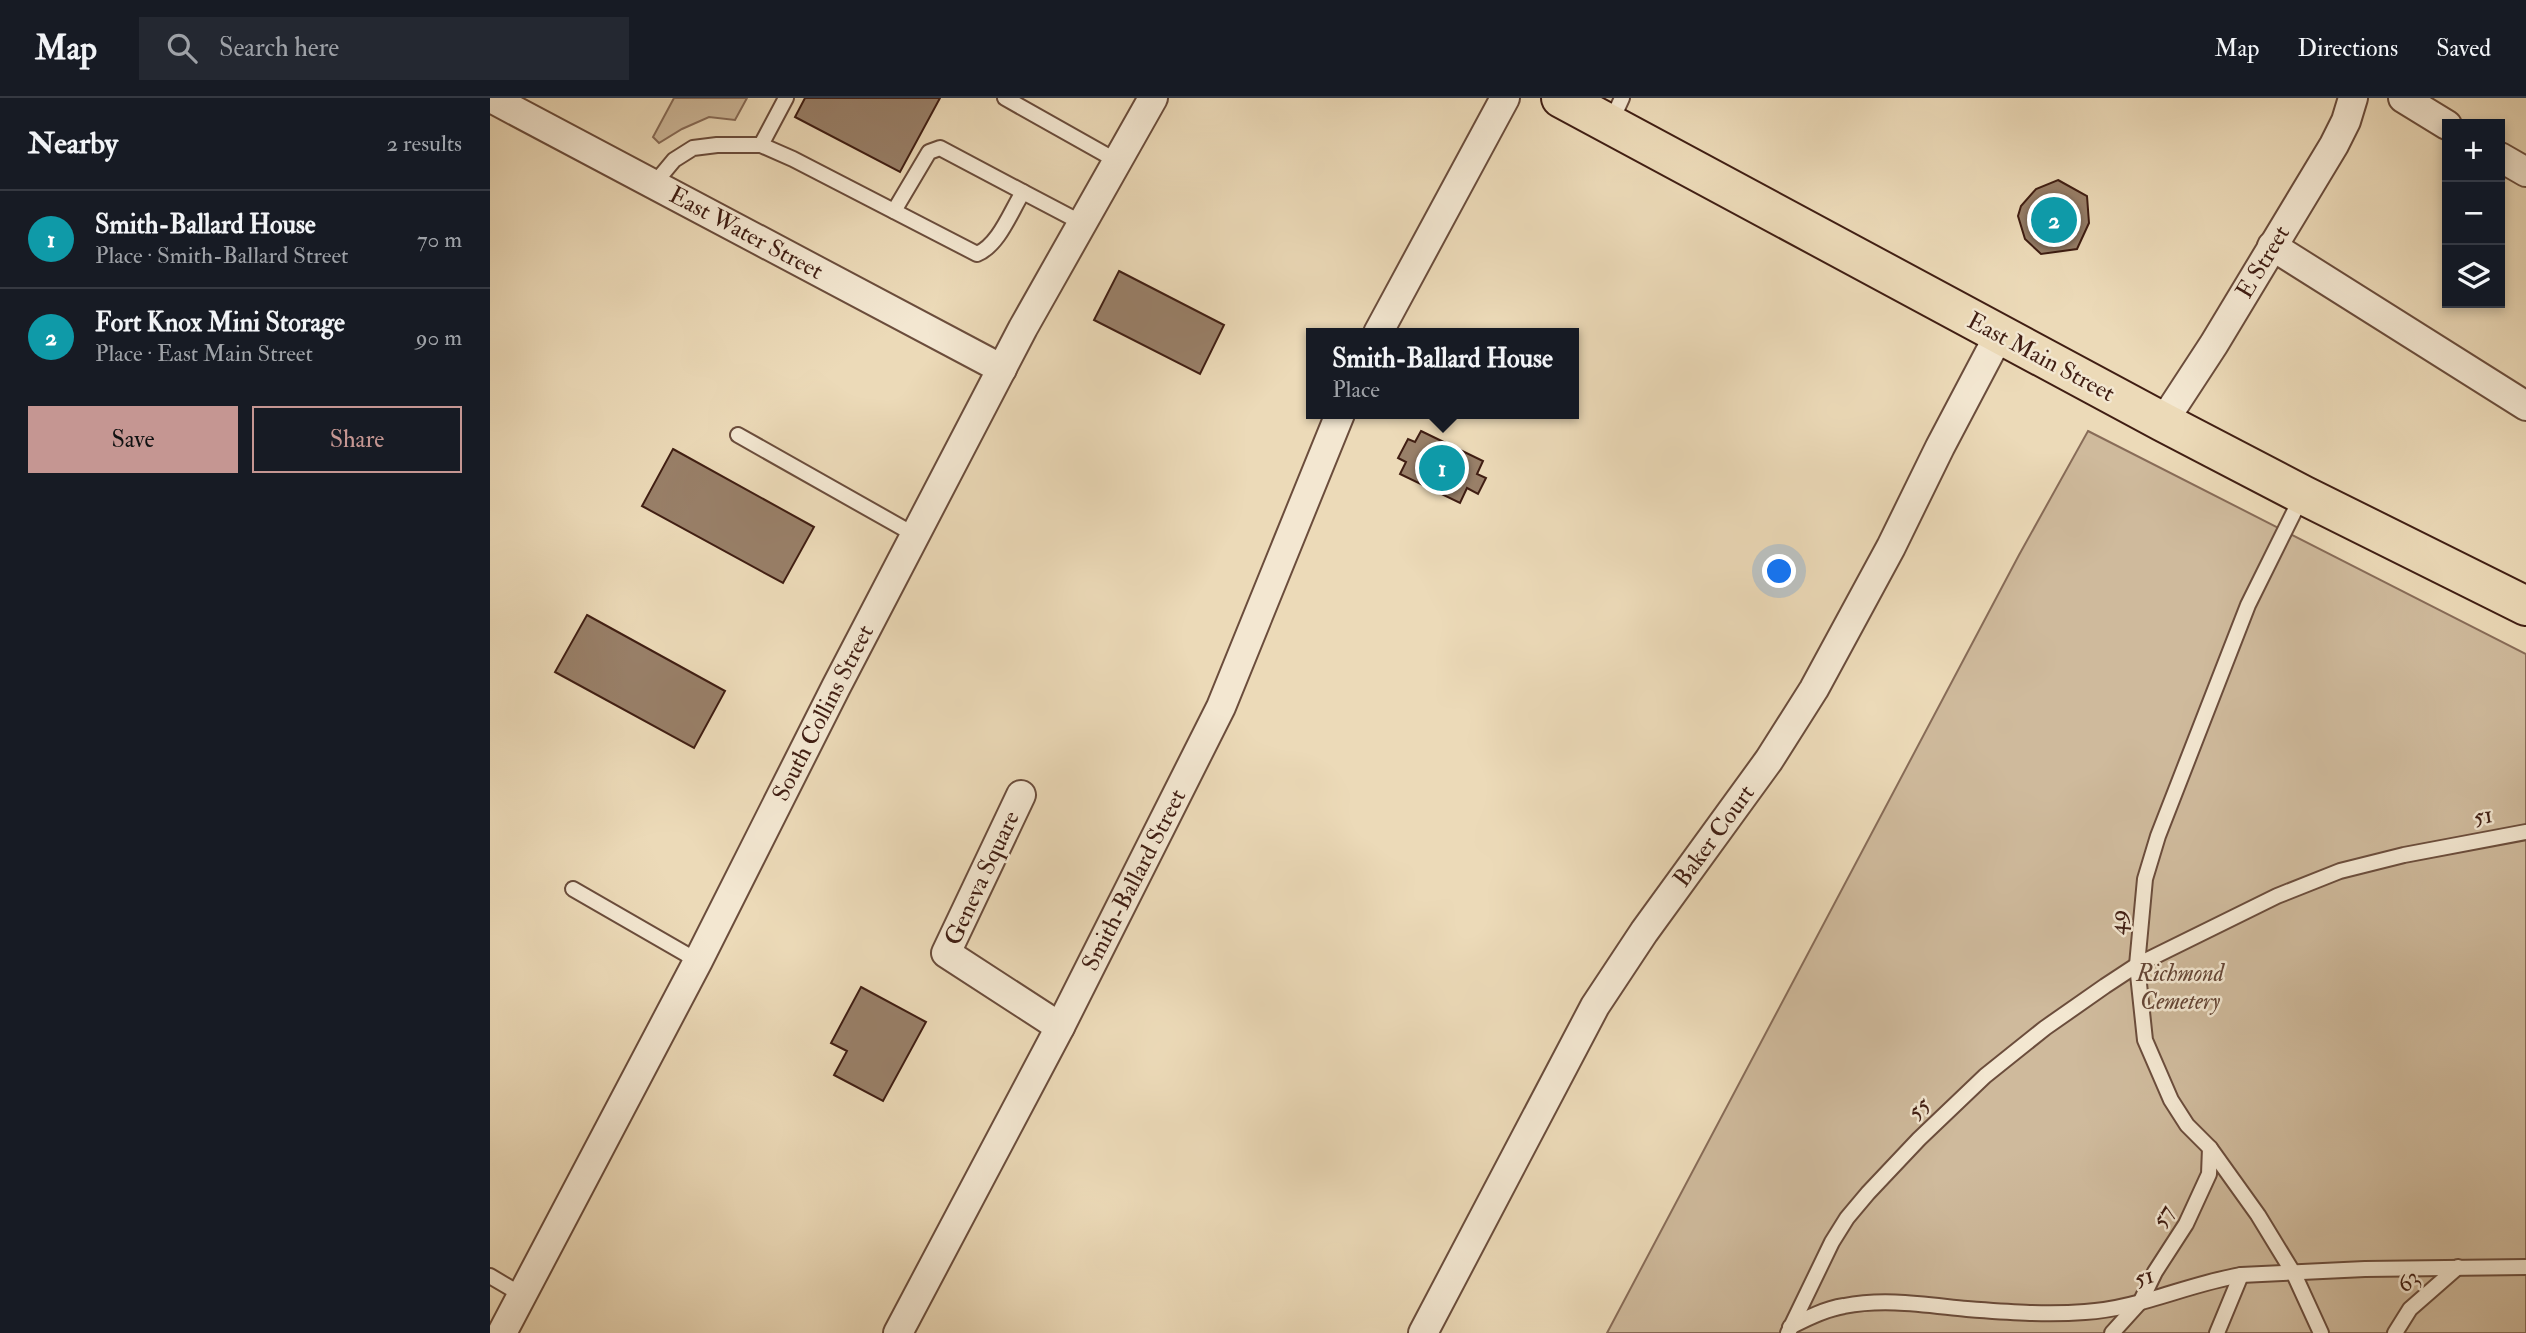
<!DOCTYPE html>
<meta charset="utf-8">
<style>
:root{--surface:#171b24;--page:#242831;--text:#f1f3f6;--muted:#9ea1a6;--line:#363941;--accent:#c59692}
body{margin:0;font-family:"IM FELL Double Pica",serif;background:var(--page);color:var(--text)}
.controls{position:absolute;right:21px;top:21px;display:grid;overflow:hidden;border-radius:0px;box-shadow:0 4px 10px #0003}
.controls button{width:63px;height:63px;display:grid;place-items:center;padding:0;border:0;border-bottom:2px solid var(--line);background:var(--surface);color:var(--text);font:35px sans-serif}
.you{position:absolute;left:1290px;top:474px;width:24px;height:24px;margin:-18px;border:5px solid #fff;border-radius:50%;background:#1a73e8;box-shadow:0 0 0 10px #1a73e833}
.badge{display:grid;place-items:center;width:46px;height:46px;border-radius:50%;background:var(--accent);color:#fff;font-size:23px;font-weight:700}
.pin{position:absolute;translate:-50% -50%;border:4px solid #fff;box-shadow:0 2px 7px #0006}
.popup{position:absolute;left:816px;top:230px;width:273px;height:91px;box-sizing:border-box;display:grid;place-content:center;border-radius:0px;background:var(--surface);filter:drop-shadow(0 2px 5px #0005);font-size:23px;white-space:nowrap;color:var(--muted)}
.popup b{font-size:26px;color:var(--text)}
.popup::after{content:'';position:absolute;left:50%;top:100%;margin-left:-14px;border:14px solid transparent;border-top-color:var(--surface)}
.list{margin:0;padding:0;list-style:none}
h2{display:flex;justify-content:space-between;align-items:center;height:91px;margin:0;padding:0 28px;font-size:30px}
h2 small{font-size:23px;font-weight:400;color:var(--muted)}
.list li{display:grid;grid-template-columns:46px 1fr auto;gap:21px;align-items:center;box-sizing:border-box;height:98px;padding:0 28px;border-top:2px solid var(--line)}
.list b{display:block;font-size:26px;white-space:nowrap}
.list p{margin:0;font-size:23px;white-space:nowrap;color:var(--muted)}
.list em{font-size:23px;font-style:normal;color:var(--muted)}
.actions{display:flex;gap:14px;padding:21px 28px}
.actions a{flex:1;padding:16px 0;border:2px solid var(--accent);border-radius:0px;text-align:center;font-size:24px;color:var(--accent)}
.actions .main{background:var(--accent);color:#111}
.icon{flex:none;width:38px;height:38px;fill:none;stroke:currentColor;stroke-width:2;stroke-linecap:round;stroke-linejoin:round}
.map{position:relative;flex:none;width:2036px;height:1235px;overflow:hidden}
header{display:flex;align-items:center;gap:42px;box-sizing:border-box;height:98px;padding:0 35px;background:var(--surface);border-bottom:2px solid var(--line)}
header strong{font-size:33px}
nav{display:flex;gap:38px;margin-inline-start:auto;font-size:24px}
.search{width:490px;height:63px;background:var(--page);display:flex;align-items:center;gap:18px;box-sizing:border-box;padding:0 24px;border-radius:0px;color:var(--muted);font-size:26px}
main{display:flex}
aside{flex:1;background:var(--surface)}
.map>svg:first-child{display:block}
.green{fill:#cfba9c;stroke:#886c58;stroke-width:2}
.building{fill:#998069;stroke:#401e13;stroke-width:2}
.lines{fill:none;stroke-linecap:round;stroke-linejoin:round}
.service-casing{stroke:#6b4d3c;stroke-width:18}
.minor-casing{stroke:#6b4d3c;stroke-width:32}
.primary-casing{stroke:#401e13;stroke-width:42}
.service{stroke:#f3e7d1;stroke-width:14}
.minor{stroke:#f3e7d1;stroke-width:28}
.primary{stroke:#ecdab8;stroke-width:38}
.labels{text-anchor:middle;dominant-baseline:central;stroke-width:5;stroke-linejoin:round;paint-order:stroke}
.street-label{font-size:24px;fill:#401e13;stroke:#f3e7d1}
.park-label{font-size:24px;font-style:italic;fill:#644535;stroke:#f3e7d1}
</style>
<header>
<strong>Map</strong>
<div class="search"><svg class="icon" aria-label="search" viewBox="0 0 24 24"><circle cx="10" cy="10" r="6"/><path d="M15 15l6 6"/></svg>Search here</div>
<nav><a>Map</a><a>Directions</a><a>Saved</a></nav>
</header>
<main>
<aside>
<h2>Nearby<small>2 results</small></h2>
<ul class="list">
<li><span class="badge" style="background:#0f9aa8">1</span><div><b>Smith-Ballard House</b><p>Place · Smith-Ballard Street</p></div><em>70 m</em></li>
<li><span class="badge" style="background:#0f9aa8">2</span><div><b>Fort Knox Mini Storage</b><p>Place · East Main Street</p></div><em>90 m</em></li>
</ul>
<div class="actions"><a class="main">Save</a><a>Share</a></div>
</aside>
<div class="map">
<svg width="2036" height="1235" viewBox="0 0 2036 1235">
<rect width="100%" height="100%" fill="#ecdab8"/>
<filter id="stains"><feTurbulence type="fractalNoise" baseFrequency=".00286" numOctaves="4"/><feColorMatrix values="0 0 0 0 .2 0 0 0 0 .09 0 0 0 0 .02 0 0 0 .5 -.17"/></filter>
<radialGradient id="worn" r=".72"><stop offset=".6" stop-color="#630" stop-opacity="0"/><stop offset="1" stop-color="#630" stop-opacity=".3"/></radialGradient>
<g class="green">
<path d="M184,0H257L245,22L219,19L192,31L169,45L163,39Z"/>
<path d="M1598,333L2036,556V1235H1117L1529,457Z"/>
</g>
<g class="building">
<path d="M315,0H450L410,74L305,19Z"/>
<path d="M1568,82L1597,98L1599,125L1587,151L1551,156L1535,141L1528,118L1531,108L1546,91Z"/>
<path d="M629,173L734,227L710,276L604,222Z"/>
<path d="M931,333L993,363L987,376L996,380L988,396L977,390L970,405L910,376L916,364L908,360L918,341L925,344Z"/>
<path d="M183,351L324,429L293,485L152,408Z"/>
<path d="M97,517L235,593L204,650L65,574Z"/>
<path d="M371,889L436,924L393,1003L344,977L357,953L341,945Z"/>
</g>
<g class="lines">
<g class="service-casing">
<g id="service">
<path d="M515,0L627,63"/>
<path d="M1121,24L1132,0"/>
<path d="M271,47L296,0"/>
<path d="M164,86L184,62L203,50L227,47H271L303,61L487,156C509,147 521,113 533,94L592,125"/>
<path d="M404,113L439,54L450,50L533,94"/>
<path d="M248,337L425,437"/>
<path d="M1812,398L1758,507L1668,738L1655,781L1647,867L1655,942L1681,1002L1697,1027L1720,1050L1768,1117L1804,1176L1831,1235"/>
<path d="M83,791L208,863"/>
<path d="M0,1178L32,1197"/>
<path d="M1300,1229C1317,1220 1335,1211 1354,1208C1395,1200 1436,1207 1477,1211C1515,1214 1556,1217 1595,1214C1648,1211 1698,1186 1751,1177L1875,1171L2036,1169"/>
<path d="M1298,1235L1342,1144L1357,1120L1378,1095L1429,1041L1495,978L1555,930L1615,888L1647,867L1787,798L1850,773L1914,757L2036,734"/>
<path d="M1622,1235L1651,1203L1665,1174L1696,1126L1719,1076L1720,1050"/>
<path d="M1727,1235L1751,1177"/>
<path d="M1905,1235L1920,1211L1968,1169"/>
</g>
</g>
<g class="minor-casing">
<g id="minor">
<path d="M1,0L512,271"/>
<path d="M1913,0L1957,27"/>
<path d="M2010,59L2036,74"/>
<path d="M1782,148L2036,308"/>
<path d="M888,235L1015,0"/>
<path d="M1673,324L1724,246L1844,47L1856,23L1863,0"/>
<path d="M531,697L456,855L570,929"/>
<path d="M12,1235L208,863L346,589L533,230L663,0"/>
<path d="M408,1235L570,929L731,609L850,316"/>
<path d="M933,1235L1105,908L1154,834L1279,662L1324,591L1401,449L1450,349L1509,237"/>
</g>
</g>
<g class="primary-casing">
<path id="primary" d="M1071,0L1673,324L1813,397L2036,508"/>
</g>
<use href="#service" class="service"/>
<use href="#minor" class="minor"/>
<use href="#primary" class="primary"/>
</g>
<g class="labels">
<g class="street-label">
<text transform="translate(256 135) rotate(28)">East Water Street</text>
<text transform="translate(1773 164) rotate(-59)">E Street</text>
<text transform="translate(1551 259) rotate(28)">East Main Street</text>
<text transform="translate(333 615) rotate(-63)">South Collins Street</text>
<text transform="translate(1993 718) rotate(-10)">51</text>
<text transform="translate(1224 738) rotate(-54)">Baker Court</text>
<text transform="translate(492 780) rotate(-65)">Geneva Square</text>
<text transform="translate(644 782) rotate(-63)">Smith-Ballard Street</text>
<text transform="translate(1628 824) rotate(-85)">49</text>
<text transform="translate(1429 1010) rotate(-44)">55</text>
<text transform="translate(1673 1118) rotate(-59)">57</text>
<text transform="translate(1654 1179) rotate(-16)">51</text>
<text transform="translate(1918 1183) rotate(-44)">63</text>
</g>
<g class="park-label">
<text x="1690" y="875">Richmond<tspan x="1690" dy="28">Cemetery</tspan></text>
</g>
</g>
<rect width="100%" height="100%" filter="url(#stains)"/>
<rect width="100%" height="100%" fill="url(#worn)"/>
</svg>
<div class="controls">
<button>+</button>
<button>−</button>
<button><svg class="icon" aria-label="layers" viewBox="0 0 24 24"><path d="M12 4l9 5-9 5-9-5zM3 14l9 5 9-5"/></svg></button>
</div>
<div class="you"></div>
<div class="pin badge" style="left:952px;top:370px;background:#0f9aa8">1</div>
<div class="popup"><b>Smith-Ballard House</b>Place</div>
<div class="pin badge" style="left:1564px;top:122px;background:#0f9aa8">2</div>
</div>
</main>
